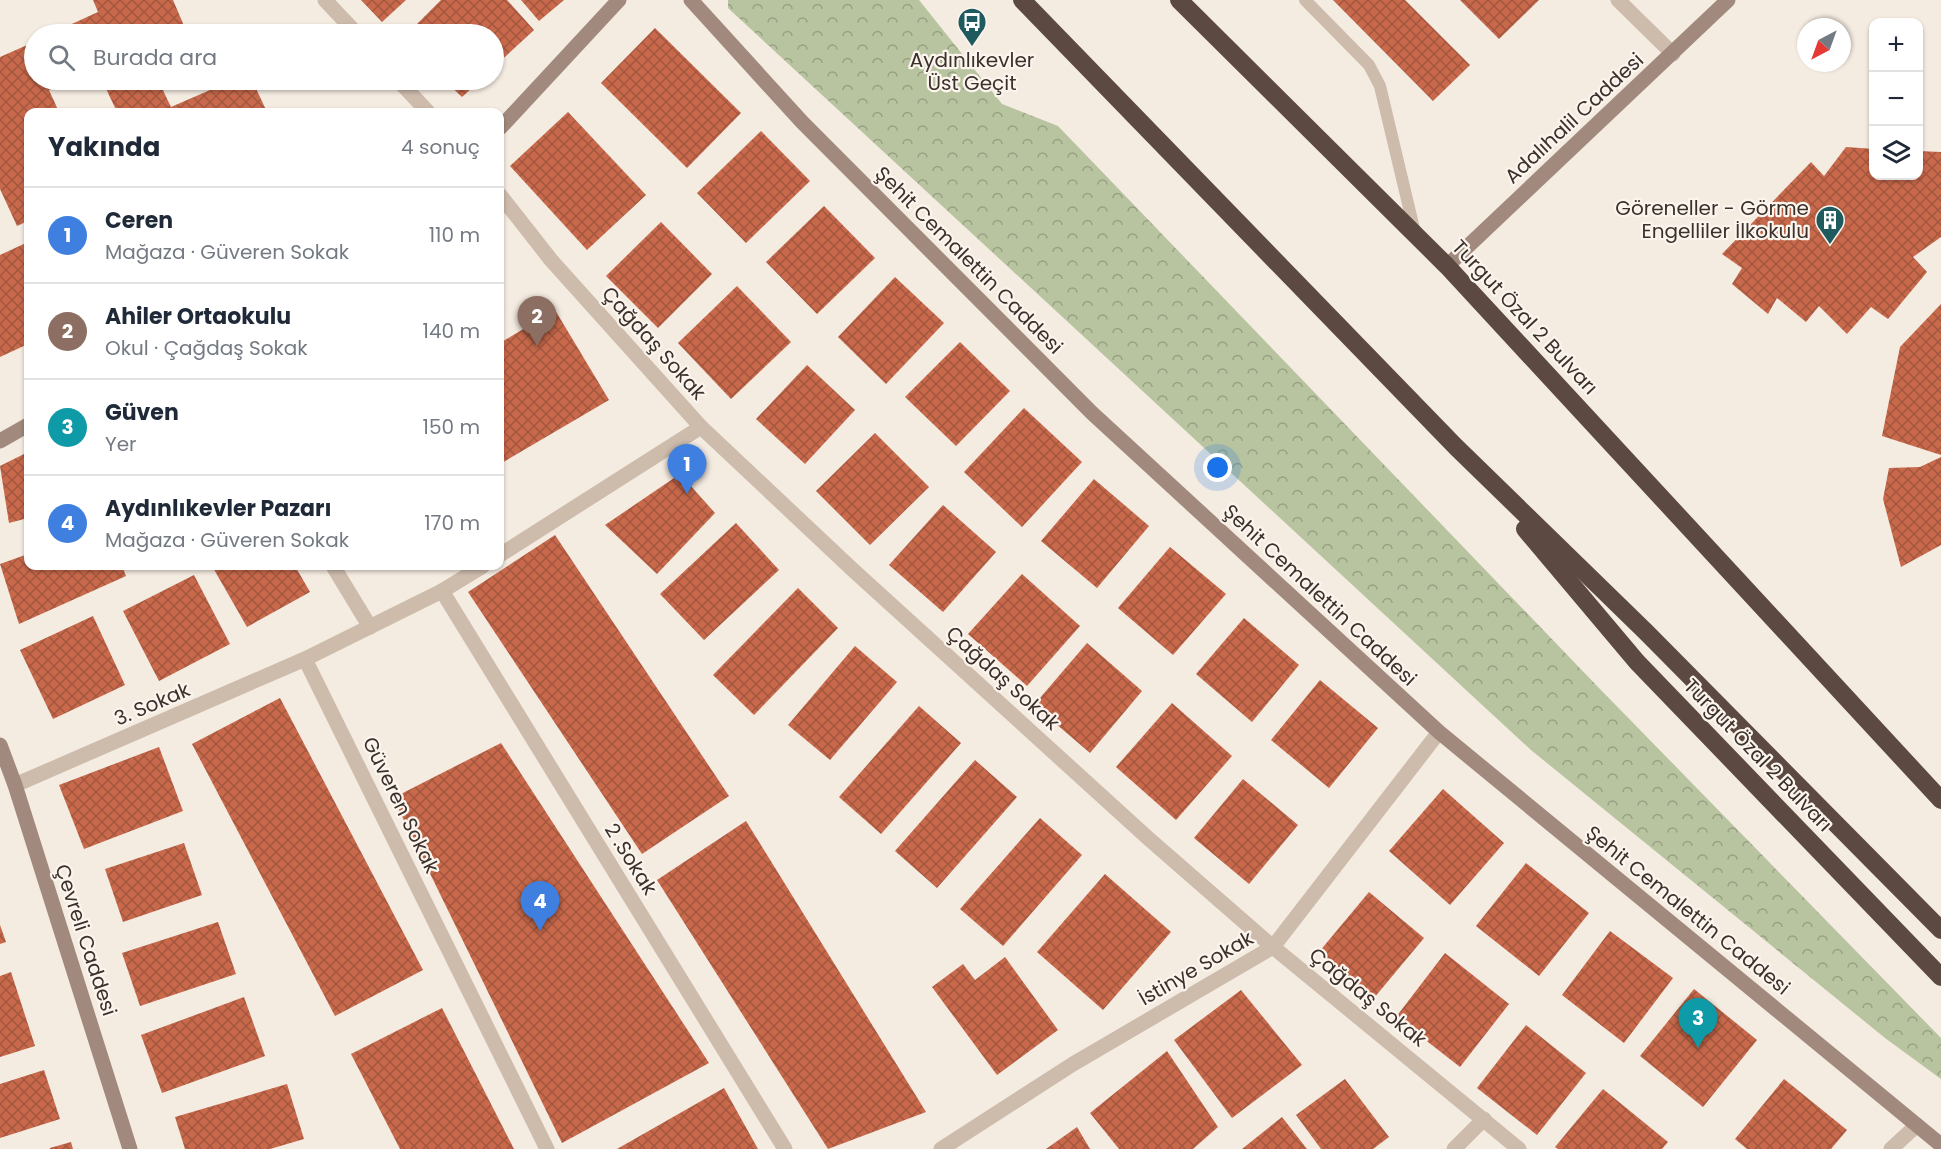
<!DOCTYPE html>
<html lang="tr">
<meta charset="utf-8">
<style>
:root{--surface:#fff;--page:#f6f6f7;--text:#1f2937;--muted:#747a83;--line:#e0e1e3;--accent:#7c3aed}
body{margin:0;font-family:Poppins,sans-serif;background:var(--page);color:var(--text)}
.controls{position:absolute;right:18px;top:18px;display:grid;overflow:hidden;border-radius:12px;box-shadow:0 2px 4px #0004}
.controls button{width:54px;height:54px;display:grid;place-items:center;padding:0;border:0;border-bottom:2px solid var(--line);background:var(--surface);color:var(--text);font:30px sans-serif}
.compass{position:absolute;left:1797px;top:18px;width:54px;height:54px;border-radius:50%;background:var(--surface);box-shadow:0 2px 4px #0004;rotate:221deg}
.you{position:absolute;left:1218px;top:468px;width:21px;height:21px;margin:-15px;border:4px solid #fff;border-radius:50%;background:#1a73e8;box-shadow:0 0 0 9px #1a73e833}
.badge{display:grid;place-items:center;width:39px;height:39px;border-radius:50%;background:var(--accent);color:#fff;font-size:20px;font-weight:700}
.pin{position:absolute;translate:-50% -50px;filter:drop-shadow(0 2px 3px #0008)}
.pin::after{content:'';position:absolute;top:32px;width:21px;height:18px;background:inherit;clip-path:polygon(0 0,100% 0,50% 100%)}
.list{margin:0;padding:0;list-style:none}
h2{display:flex;justify-content:space-between;align-items:center;height:78px;margin:0;padding:0 24px;font-size:26px}
h2 small{font-size:20px;font-weight:400;color:var(--muted)}
.list li{display:grid;grid-template-columns:39px 1fr auto;gap:18px;align-items:center;box-sizing:border-box;height:96px;padding:0 24px;border-top:2px solid var(--line)}
.list b{display:block;font-size:22px;white-space:nowrap}
.list p{margin:0;font-size:20px;white-space:nowrap;color:var(--muted)}
.list em{font-size:20px;font-style:normal;color:var(--muted)}
.icon{flex:none;width:33px;height:33px;fill:none;stroke:currentColor;stroke-width:2;stroke-linecap:round;stroke-linejoin:round}
.map{position:relative;flex:none;width:1941px;height:1149px;overflow:hidden}
.search{position:absolute;background:var(--surface);box-shadow:0 2px 4px #0004;left:24px;top:24px;width:480px;height:66px;display:flex;align-items:center;gap:15px;box-sizing:border-box;padding:0 21px;border-radius:33px;color:var(--muted);font-size:22px}
.panel{position:absolute;background:var(--surface);box-shadow:0 2px 4px #0004;left:24px;top:108px;width:480px;height:462px;border-radius:12px}
.map>svg:first-child{display:block}
.park{fill:url(#park-crowns)}
.building{fill:url(#building-cross-hatch)}
.lines{fill:none;stroke-linecap:round;stroke-linejoin:round}
.lane{stroke:#cdbbac;stroke-width:12}
.street{stroke:#cdbbac;stroke-width:15}
.secondary{stroke:#a18a7d;stroke-width:15}
.highway{stroke:#5c4a42;stroke-width:18}
.labels{text-anchor:middle;dominant-baseline:central;stroke-width:4.5;stroke-linejoin:round;paint-order:stroke}
.poi-label{font-size:20px;fill:#3b302b;stroke:#fbf5ee}
.street-label{font-size:20px;fill:#3b302b;stroke:#fbf5ee}
</style>
<div class="map">
<svg width="1941" height="1149" viewBox="0 0 1941 1149">
<defs>
<pattern id="park-crowns" width="20" height="18" patternUnits="userSpaceOnUse" patternTransform="scale(1.5)"><rect width="20" height="18" fill="#b8c4a0"/><path d="M2 6a3 3 0 1 1 6 0M12 15a3 3 0 1 1 6 0" fill="none" stroke="#97a083"/></pattern>
<pattern id="building-cross-hatch" width="8" height="8" patternUnits="userSpaceOnUse" patternTransform="scale(1.5)"><rect width="8" height="8" fill="#c8694b"/><path d="M0 0l8 8M0 8l8-8" fill="none" stroke="#a4573f"/></pattern>
</defs>
<rect width="100%" height="100%" fill="#f4ebe1"/>
<path class="park" d="M728,0H919L1002,104L1058,126L1598,687L1941,1038V1079L1885,1038L1531,750L728,8Z"/>
<g class="building">
<path d="M93,0H173L185,28L171,34H50L98,12Z"/>
<path d="M361,0H406L382,22Z"/>
<path d="M441,0H507L534,30L494,67V34H407Z"/>
<path d="M521,0H564L539,21Z"/>
<path d="M1333,0H1405L1470,65L1433,101Z"/>
<path d="M1460,0H1539L1499,39Z"/>
<path d="M655,28L741,113L687,168L601,83Z"/>
<path d="M34,42V80H73L49,90L59,112H28V221L17,226L0,189V57Z"/>
<path d="M102,80H158L171,107L233,80H252L267,112H117Z"/>
<path d="M444,80H481L462,97Z"/>
<path d="M568,112L646,195L587,250L510,166Z"/>
<path d="M761,131L810,181L746,243L697,193Z"/>
<path d="M1846,147L1874,149V176H1918V151L1941,152V237L1913,257L1927,272L1888,319L1871,307L1847,334L1819,306L1806,322L1777,298L1768,314L1732,284L1742,268L1722,254L1811,162L1824,176Z"/>
<path d="M824,206L875,258L817,314L766,262Z"/>
<path d="M661,222L712,274L658,328L606,276Z"/>
<path d="M28,242V344L0,357V255Z"/>
<path d="M895,277L944,323L886,384L838,337Z"/>
<path d="M737,286L791,342L731,399L678,343Z"/>
<path d="M1941,304V455L1882,436L1900,347Z"/>
<path d="M555,310L609,400L500,464V343Z"/>
<path d="M960,342L1010,391L956,446L905,397Z"/>
<path d="M807,365L855,410L805,464L756,419Z"/>
<path d="M1024,408L1082,462L1022,527L964,472Z"/>
<path d="M875,433L929,487L870,545L816,491Z"/>
<path d="M28,452V518L9,523L0,466Z"/>
<path d="M1941,457V545L1901,567L1883,499L1889,468L1920,467Z"/>
<path d="M680,474L715,513L657,574L605,525Z"/>
<path d="M1094,479L1149,526L1097,588L1041,541Z"/>
<path d="M943,505L996,552L943,612L889,565Z"/>
<path d="M736,523L779,570L704,640L660,594Z"/>
<path d="M555,535L729,796L642,854L468,592Z"/>
<path d="M1170,547L1226,594L1173,655L1118,608Z"/>
<path d="M28,554V566H122L126,576L19,624L0,564Z"/>
<path d="M212,566H295L310,592L247,627Z"/>
<path d="M1022,574L1080,626L1027,686L968,634Z"/>
<path d="M194,575L230,644L159,681L123,611Z"/>
<path d="M798,588L838,628L754,715L713,675Z"/>
<path d="M93,616L125,685L53,719L20,650Z"/>
<path d="M1244,618L1299,665L1252,722L1196,674Z"/>
<path d="M1087,643L1142,691L1090,753L1034,705Z"/>
<path d="M855,646L897,682L830,760L788,725Z"/>
<path d="M1320,680L1378,728L1329,788L1271,740Z"/>
<path d="M280,698L423,970L335,1016L192,744Z"/>
<path d="M1172,703L1232,756L1176,820L1116,767Z"/>
<path d="M919,706L961,743L881,834L839,797Z"/>
<path d="M501,743L709,1063L562,1143L393,798Z"/>
<path d="M159,747L183,811L84,849L59,785Z"/>
<path d="M975,760L1017,797L937,888L895,851Z"/>
<path d="M1243,779L1298,825L1249,884L1194,838Z"/>
<path d="M1443,789L1504,843L1450,905L1389,851Z"/>
<path d="M1040,818L1082,855L1003,946L960,909Z"/>
<path d="M746,821L926,1112L828,1149L657,880Z"/>
<path d="M184,843L202,895L123,922L105,869Z"/>
<path d="M1526,863L1589,913L1539,976L1476,926Z"/>
<path d="M1105,874L1171,932L1103,1010L1037,952Z"/>
<path d="M1369,892L1424,938L1374,998L1319,952Z"/>
<path d="M218,922L236,974L140,1006L122,953Z"/>
<path d="M0,925L6,942L0,944Z"/>
<path d="M1610,931L1673,978L1624,1043L1562,995Z"/>
<path d="M1445,953L1509,1004L1460,1067L1396,1017Z"/>
<path d="M1005,957L1058,1030L997,1075L932,987L963,964L975,980Z"/>
<path d="M11,972L35,1046L0,1057V976Z"/>
<path d="M1694,989L1757,1040L1703,1107L1640,1056Z"/>
<path d="M1241,990L1302,1065L1232,1118L1174,1040Z"/>
<path d="M244,997L265,1056L162,1093L141,1035Z"/>
<path d="M442,1008L514,1149H400L351,1054Z"/>
<path d="M1526,1025L1586,1073L1537,1135L1477,1088Z"/>
<path d="M1167,1051L1218,1127L1193,1149H1119L1090,1113Z"/>
<path d="M44,1070L60,1119L0,1138V1084Z"/>
<path d="M1345,1079L1389,1137L1373,1149H1321L1296,1115Z"/>
<path d="M1784,1079L1847,1130L1831,1149H1747L1735,1139Z"/>
<path d="M287,1084L304,1139L270,1149H185L175,1117Z"/>
<path d="M724,1088L758,1149H617Z"/>
<path d="M1603,1089L1668,1142L1662,1149H1558L1555,1147Z"/>
<path d="M1282,1117L1307,1149H1242Z"/>
<path d="M1077,1127L1090,1149H1046Z"/>
<path d="M71,1142L73,1149H50V1148Z"/>
</g>
<g class="lines">
<path class="lane" d="M1305,0L1369,65L1380,86L1415,233"/>
<g class="street">
<path d="M325,0L357,34"/>
<path d="M1618,0L1673,54"/>
<path d="M398,80L428,112"/>
<path d="M500,195L551,260L701,427L853,570L1149,839L1273,947L1519,1149"/>
<path d="M500,555L701,427"/>
<path d="M333,566L370,627"/>
<path d="M442,591L785,1149"/>
<path d="M305,659L547,1149"/>
<path d="M15,785L305,659L442,591L483,566"/>
<path d="M941,1149L1073,1064L1273,947L1439,732"/>
<path d="M1454,1149L1484,1119"/>
<path d="M1891,1149L1917,1125"/>
</g>
<g class="secondary">
<path d="M691,0L802,122L1092,413L1439,732L1941,1145"/>
<path d="M500,128L619,0"/>
<path d="M1447,266L1728,0"/>
<path d="M0,441L28,425"/>
<path d="M0,745L15,785L130,1149"/>
</g>
<g class="highway">
<path d="M1022,0L1456,447L1646,632L1941,930"/>
<path d="M1179,0L1447,266L1941,800"/>
<path d="M1525,529L1637,662L1941,977"/>
</g>
</g>
<defs>
<g id="bus-pin" transform="scale(1.5)"><path d="M0 17L-7.5 6A9.5 9.5 0 1 1 7.5 6Z" fill="#1f5a5e" stroke="#fbf5ee"/><path d="M-5-6H5V4H4V6H2V4H-2V6H-4V4H-5ZM-3.5-4V0h7V-4ZM-3.5 1.2v1.5H-2V1.2ZM2 1.2v1.5H3.5V1.2Z" fill="#fff"/></g>
<g id="building-pin" transform="scale(1.5)"><path d="M0 17L-7.5 6A9.5 9.5 0 1 1 7.5 6Z" fill="#1f5a5e" stroke="#fbf5ee"/><path d="M-4-6H4V6H1V3H-1V6H-4ZM-2.5-4.3h1.7v1.8h-1.7ZM.8-4.3h1.7v1.8H.8ZM-2.5-1h1.7V.8h-1.7ZM.8-1h1.7V.8H.8Z" fill="#fff"/></g>
</defs>
<g fill-rule="evenodd">
<use href="#bus-pin" x="972" y="22"/>
<use href="#building-pin" x="1830" y="220"/>
</g>
<g class="labels">
<g class="poi-label">
<text x="972" y="60">Aydınlıkevler<tspan x="972" dy="23">Üst Geçit</tspan></text>
<text x="1809" y="208" text-anchor="end">Göreneller - Görme<tspan x="1809" dy="23">Engelliler İlkokulu</tspan></text>
</g>
<g class="street-label">
<text transform="translate(1574 118) rotate(-43)">Adalıhalil Caddesi</text>
<text transform="translate(969 260) rotate(45)">Şehit Cemalettin Caddesi</text>
<text transform="translate(1525 317) rotate(47)">Turgut Özal 2 Bulvarı</text>
<text transform="translate(654 343) rotate(48)">Çağdaş Sokak</text>
<text transform="translate(1320 595) rotate(43)">Şehit Cemalettin Caddesi</text>
<text transform="translate(1003 678) rotate(42)">Çağdaş Sokak</text>
<text transform="translate(152 704) rotate(-23)">3. Sokak</text>
<text transform="translate(1758 755) rotate(46)">Turgut Özal 2 Bulvarı</text>
<text transform="translate(401 805) rotate(64)">Güveren Sokak</text>
<text transform="translate(631 859) rotate(58)">2 .Sokak</text>
<text transform="translate(1688 910) rotate(39)">Şehit Cemalettin Caddesi</text>
<text transform="translate(86 940) rotate(72)">Çevreli Caddesi</text>
<text transform="translate(1196 968) rotate(-30)">İstinye Sokak</text>
<text transform="translate(1368 997) rotate(39)">Çağdaş Sokak</text>
</g>
</g>
</svg>
<div class="controls">
<button>+</button>
<button>−</button>
<button><svg class="icon" aria-label="layers" viewBox="0 0 24 24"><path d="M12 4l9 5-9 5-9-5zM3 14l9 5 9-5"/></svg></button>
</div>
<svg class="compass" viewBox="-18 -18 36 36"><path d="M0-13l5 13h-10z" fill="#e53935"/><path d="M0 13l5-13h-10z" fill="#747a83"/></svg>
<div class="you"></div>
<div class="pin badge" style="left:687px;top:494px;background:#3f7fe0">1</div>
<div class="pin badge" style="left:537px;top:346px;background:#8d6e63">2</div>
<div class="pin badge" style="left:1698px;top:1048px;background:#0f9aa8">3</div>
<div class="pin badge" style="left:540px;top:931px;background:#3f7fe0">4</div>
<div class="search"><svg class="icon" aria-label="search" viewBox="0 0 24 24"><circle cx="10" cy="10" r="6"/><path d="M15 15l6 6"/></svg>Burada ara</div>
<section class="panel">
<h2>Yakında<small>4 sonuç</small></h2>
<ul class="list">
<li><span class="badge" style="background:#3f7fe0">1</span><div><b>Ceren</b><p>Mağaza · Güveren Sokak</p></div><em>110 m</em></li>
<li><span class="badge" style="background:#8d6e63">2</span><div><b>Ahiler Ortaokulu</b><p>Okul · Çağdaş Sokak</p></div><em>140 m</em></li>
<li><span class="badge" style="background:#0f9aa8">3</span><div><b>Güven</b><p>Yer</p></div><em>150 m</em></li>
<li><span class="badge" style="background:#3f7fe0">4</span><div><b>Aydınlıkevler Pazarı</b><p>Mağaza · Güveren Sokak</p></div><em>170 m</em></li>
</ul>
</section>
</div>
